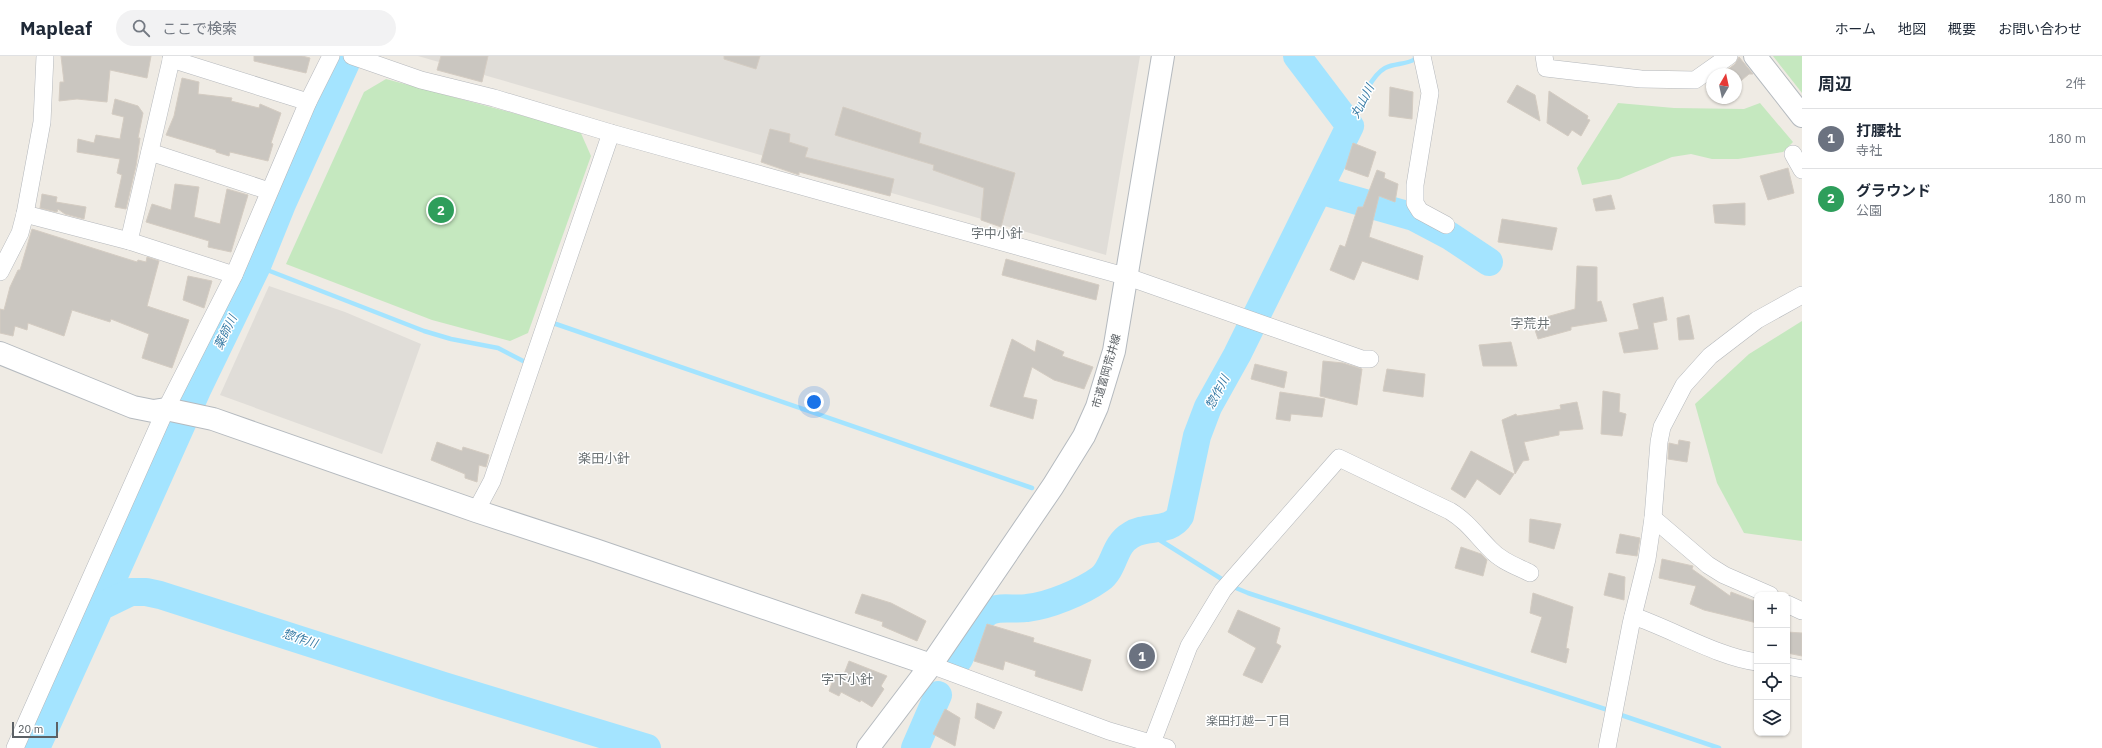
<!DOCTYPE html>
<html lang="ja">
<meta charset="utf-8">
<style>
:root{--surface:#fff;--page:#f2f2f3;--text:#1f2937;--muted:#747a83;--line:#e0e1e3;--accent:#0f766e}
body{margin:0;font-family:"IBM Plex Sans","Noto Sans JP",sans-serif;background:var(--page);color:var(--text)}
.controls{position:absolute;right:12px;bottom:12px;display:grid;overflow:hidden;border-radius:8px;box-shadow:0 1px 3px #0004}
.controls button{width:36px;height:36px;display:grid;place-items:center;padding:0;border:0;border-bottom:1px solid var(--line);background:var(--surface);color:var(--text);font:20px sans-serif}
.compass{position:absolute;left:1706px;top:12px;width:36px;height:36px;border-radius:50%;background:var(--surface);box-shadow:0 1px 3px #0004;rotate:9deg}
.scale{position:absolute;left:12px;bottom:10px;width:46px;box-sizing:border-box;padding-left:4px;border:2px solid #5c6165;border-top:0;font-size:11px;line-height:14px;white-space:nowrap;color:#5c6165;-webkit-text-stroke:3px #fff;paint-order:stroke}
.you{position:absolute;left:814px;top:346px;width:14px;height:14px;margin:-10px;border:3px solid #fff;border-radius:50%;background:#1a73e8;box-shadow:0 0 0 6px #1a73e833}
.badge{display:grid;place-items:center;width:26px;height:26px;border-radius:50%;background:var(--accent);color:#fff;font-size:13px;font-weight:700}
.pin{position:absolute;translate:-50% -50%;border:2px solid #fff;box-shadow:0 1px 4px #0006}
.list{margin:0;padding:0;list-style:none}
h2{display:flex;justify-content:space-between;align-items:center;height:52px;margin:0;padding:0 16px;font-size:17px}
h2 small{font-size:13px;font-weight:400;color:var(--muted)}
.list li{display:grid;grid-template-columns:26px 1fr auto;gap:12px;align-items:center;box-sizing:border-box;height:60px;padding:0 16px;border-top:1px solid var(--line)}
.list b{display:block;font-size:15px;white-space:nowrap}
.list p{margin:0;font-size:13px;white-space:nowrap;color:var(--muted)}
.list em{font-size:13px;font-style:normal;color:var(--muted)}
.icon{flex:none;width:22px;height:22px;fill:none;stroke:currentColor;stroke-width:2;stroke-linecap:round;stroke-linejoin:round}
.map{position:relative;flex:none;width:1802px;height:692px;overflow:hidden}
header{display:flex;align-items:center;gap:24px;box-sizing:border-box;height:56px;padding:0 20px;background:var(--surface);border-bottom:1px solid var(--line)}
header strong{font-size:19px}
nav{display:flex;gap:22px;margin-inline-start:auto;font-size:14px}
.search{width:280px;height:36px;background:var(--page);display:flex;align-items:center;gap:10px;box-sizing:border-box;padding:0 14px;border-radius:22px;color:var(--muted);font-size:15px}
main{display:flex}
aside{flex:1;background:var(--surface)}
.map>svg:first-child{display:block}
.industrial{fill:#e0ddd8}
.green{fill:#c5e8bf}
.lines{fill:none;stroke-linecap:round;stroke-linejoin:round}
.stream{stroke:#a4e4ff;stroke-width:4.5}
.river{stroke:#a4e4ff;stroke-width:28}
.building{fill:#cac6c0;stroke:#d4ccc2}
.street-casing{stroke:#b5b8bc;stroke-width:18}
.secondary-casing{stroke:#b5babf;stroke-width:24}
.street{stroke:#fff;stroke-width:17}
.secondary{stroke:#fff;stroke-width:22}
.labels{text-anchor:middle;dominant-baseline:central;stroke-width:3;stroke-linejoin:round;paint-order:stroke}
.street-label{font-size:11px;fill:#5c6165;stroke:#fff}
.water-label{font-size:12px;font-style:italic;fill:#377ba5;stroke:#fff}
.neighbourhood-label{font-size:12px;fill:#6d7477;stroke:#fff}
.quarter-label{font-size:13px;fill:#6d7477;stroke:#fff}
</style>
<header>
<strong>Mapleaf</strong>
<div class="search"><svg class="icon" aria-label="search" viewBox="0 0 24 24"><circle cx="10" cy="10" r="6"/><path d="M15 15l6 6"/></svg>ここで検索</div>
<nav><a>ホーム</a><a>地図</a><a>概要</a><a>お問い合わせ</a></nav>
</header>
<main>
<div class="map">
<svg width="1802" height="692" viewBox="0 0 1802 692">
<rect width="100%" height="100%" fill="#efebe4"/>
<g class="industrial">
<path d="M418,0H1140L1106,199Z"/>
<path d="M269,230L345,256L421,288L382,398L220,339Z"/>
</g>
<g class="green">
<path d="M1773,0H1802V37Z"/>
<path d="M386,23L580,75L591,100L528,277L510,285L432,264L286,208L364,36Z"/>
<path d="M1618,47L1674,52L1744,53L1760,47L1793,86L1783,96L1738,103H1712L1691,98L1672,101L1619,123L1582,129L1577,112Z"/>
<path d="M1802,265V485L1744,477L1717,427L1695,348L1749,298Z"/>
</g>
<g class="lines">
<g class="stream">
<path d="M1350,70C1358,53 1369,21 1385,12C1395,7 1406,9 1415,3V0"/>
<path d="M257,210L424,275L451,283L498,292L529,308"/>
<path d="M552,270L553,267L1032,432"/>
<path d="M1158,483L1236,532L1248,537L1611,655"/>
<path d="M1618,658L1719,692"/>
</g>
<g class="river">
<path d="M1319,134L1414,161L1450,180L1489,206"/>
<path d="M100,551L197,334L257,210L282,148L349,0"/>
<path d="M959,603C967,588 974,563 990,555C1001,550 1015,554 1027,552C1048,550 1082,536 1100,523C1115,512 1113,489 1131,479C1146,469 1170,477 1180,460L1197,380L1208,351L1237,299L1350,70L1297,0"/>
<path d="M36,692L100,551L131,536H146L160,539L444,630L647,692"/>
<path d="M915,692L938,639"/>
</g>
</g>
<g class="building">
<path d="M61,0H151L147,22L110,14L107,46L77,43L59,45L60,26H64Z"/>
<path d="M254,0H302L310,2L306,17L254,5Z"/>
<path d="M441,0H488L482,26L437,14Z"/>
<path d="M724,0H760L756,13L724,3Z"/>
<path d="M1739,1L1753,18H1749L1736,29V18H1722L1735,8Z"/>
<path d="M182,22L199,26L198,38L232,42L231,45L259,52L260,48L281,57L271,87L273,88L268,105L230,96L229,100L216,96V94L166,79L174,60Z"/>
<path d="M1517,29L1535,39L1540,65L1507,46Z"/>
<path d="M1390,31L1413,36L1412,63L1389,60Z"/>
<path d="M1549,35L1588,60L1587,63L1590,64L1581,80L1572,74L1568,80L1547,67Z"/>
<path d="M115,43L138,50L143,57L138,82H140L136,110L126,153L115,151L122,119L117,117L120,103L77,96L78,83L94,87L96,79L120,83L124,61L112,58Z"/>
<path d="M843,51L921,77L919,87L1015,117L1001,171L981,164L984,132L933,114L934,109L835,79Z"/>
<path d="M770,73L790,78L789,86L808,92L805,101L894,123L890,140L799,116V119L761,106Z"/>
<path d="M1353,87L1376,96L1368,121L1345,113Z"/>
<path d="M1788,112L1794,137L1768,144L1760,120Z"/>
<path d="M1377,114L1385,117L1384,122L1398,128L1395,146L1379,140L1369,181L1423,200L1418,224L1362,205L1354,224L1330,214L1340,189L1345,191L1358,151H1363Z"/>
<path d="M175,128L199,131L194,161L220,168L227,133L248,139L231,196L208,191L209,185L146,166L152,148L171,154Z"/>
<path d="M42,138L57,141L56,146L86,151L84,163L65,158L58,153L57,156L40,152Z"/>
<path d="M1611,139L1615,153L1596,155L1593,143Z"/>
<path d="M1745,147V169L1715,167L1713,149Z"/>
<path d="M1502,163L1557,172L1552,194L1498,186Z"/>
<path d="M32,173L137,206L138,204L146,206L147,201L159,205L147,250L189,264L172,312L142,302L149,278L111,263L110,266L72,254L64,280L28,267L27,274L15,270L13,280L0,277V253L4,254L10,231L18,214H20Z"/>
<path d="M1006,203L1099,229L1096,244L1002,219Z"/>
<path d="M1577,210L1597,211V246L1601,245L1607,265L1571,271V274L1538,283L1532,265L1575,253Z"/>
<path d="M188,220L212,225L204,252L183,244Z"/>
<path d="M1663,241L1667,264L1653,267L1658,293L1624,297L1619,277L1639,273L1633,248Z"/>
<path d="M1689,259L1694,283L1679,284L1677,262Z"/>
<path d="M1012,283L1035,296L1037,284L1064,296L1062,300L1093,311L1084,333L1054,324L1032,311L1023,341L1037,344L1033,363L990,350Z"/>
<path d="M1511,286L1517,310H1483L1479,289Z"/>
<path d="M1323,305L1343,307L1362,313L1357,349L1320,340Z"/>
<path d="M1255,308L1287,316L1284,332L1251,323Z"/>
<path d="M1387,313L1425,318L1423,341L1383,335Z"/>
<path d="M1603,335L1620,338L1619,356L1626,358L1622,380L1601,378Z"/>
<path d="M1280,336L1325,343L1322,361L1291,358L1290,365L1276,363Z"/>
<path d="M1577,346L1583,373L1559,375V379L1524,386L1529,404L1523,405L1515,418L1502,364L1516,358L1517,360L1561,353L1560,349Z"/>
<path d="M1679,384L1690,386L1687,406L1668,403L1669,387L1678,389Z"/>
<path d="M437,386L462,395L463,391L489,399L486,411L479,409L477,426L465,422V418L431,404Z"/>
<path d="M1471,395L1514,418L1500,439L1477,423L1465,442L1451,433Z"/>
<path d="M1530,463L1561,468L1554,493L1529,486Z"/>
<path d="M1620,478L1640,482L1637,500L1616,497Z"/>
<path d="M1461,491L1481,498L1487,504L1483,520L1455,512Z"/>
<path d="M1662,503L1693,510L1692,513L1730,540L1731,536L1757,546V567L1704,554L1690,548L1696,530L1659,522Z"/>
<path d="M1609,517L1625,521L1624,544L1604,539Z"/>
<path d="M1533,537L1573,551L1566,592L1569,593L1566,607L1531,596L1542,561L1530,557Z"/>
<path d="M862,538L891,547L926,565L917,585L882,570L883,566L855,557Z"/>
<path d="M1238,554L1280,572L1276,587L1281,590L1262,627L1243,619L1256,592L1228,576Z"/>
<path d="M987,568L1034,582L1033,586L1091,604L1082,635L1035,620L1036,615L1005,605L1003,614L974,605Z"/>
<path d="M1787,576L1802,577V600L1787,597Z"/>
<path d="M849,605L887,620L881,630L884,633L872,651L861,644L860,646L841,636L839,640L829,635L836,616L844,618Z"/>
<path d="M977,647L1002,656L994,673L975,662Z"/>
<path d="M945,653L960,662L955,690L933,678Z"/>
</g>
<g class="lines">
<g class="street-casing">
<g id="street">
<path d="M352,0L421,24L494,42L611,77L1128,221L1362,303H1370"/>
<path d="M1422,0L1430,37L1415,129V147L1420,155L1446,169"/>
<path d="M1544,0L1546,12L1641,23L1695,24L1729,0"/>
<path d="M171,3L308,46"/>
<path d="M150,96L269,135"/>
<path d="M1793,98L1802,114"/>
<path d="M25,158L129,185L234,219"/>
<path d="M129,185L172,0"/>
<path d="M0,216L20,177L25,158L42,66L45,0"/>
<path d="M476,455L492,425L611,77"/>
<path d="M1653,462L1708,509L1724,519L1770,539"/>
<path d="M1787,548L1802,555"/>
<path d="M1633,560C1672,573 1718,601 1757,606"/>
<path d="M931,609L1109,675L1167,692"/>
<path d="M1787,610L1802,613"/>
<path d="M1152,687L1189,590L1223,534L1339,402L1450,455C1468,466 1476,479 1490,493C1501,505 1516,510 1530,517"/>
<path d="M15,692L166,353L234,219L308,46L331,0"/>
<path d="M1607,692L1631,568L1647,503L1653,462L1659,386L1662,371L1684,329L1710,300L1757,264L1802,239"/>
</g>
</g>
<g class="secondary-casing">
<g id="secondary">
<path d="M1755,0L1802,60"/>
<path d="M0,297L133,351L153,355L166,353L213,363L476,455L595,494L931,609"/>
<path d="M868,692L931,609L1053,430L1084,380L1097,351L1114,295L1163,0"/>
</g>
</g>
<use href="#street" class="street"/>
<use href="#secondary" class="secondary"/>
</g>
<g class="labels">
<g class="street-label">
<text transform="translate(1106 315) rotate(-74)">市道富岡荒井線</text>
</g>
<g class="water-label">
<text transform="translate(1362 45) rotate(-63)">丸山川</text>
<text transform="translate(225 276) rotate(-64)">薬師川</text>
<text transform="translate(1217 336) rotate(-62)">惣作川</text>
<text transform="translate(300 582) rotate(18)">惣作川</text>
</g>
<g class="neighbourhood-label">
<text x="1248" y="664">楽田打越一丁目</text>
</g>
<g class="quarter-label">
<text x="997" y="177">字中小針</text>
<text x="1530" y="267">字荒井</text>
<text x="604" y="402">楽田小針</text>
<text x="847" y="623">字下小針</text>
</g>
</g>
</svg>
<div class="controls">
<button>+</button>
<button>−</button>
<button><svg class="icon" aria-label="locate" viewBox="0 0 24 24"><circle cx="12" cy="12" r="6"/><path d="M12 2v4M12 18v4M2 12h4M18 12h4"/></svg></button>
<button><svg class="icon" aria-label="layers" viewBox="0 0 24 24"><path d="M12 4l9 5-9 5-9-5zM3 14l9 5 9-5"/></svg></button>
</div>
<svg class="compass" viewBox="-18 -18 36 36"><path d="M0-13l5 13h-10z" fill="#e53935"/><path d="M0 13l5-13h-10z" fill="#747a83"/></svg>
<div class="scale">20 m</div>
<div class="you"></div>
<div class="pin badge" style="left:1142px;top:600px;background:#6b7280">1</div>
<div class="pin badge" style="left:441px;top:154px;background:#2e9e5b">2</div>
</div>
<aside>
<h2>周辺<small>2件</small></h2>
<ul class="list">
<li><span class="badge" style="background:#6b7280">1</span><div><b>打腰社</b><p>寺社</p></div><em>180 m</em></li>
<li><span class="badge" style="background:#2e9e5b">2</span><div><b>グラウンド</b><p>公園</p></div><em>180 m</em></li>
</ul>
</aside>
</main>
